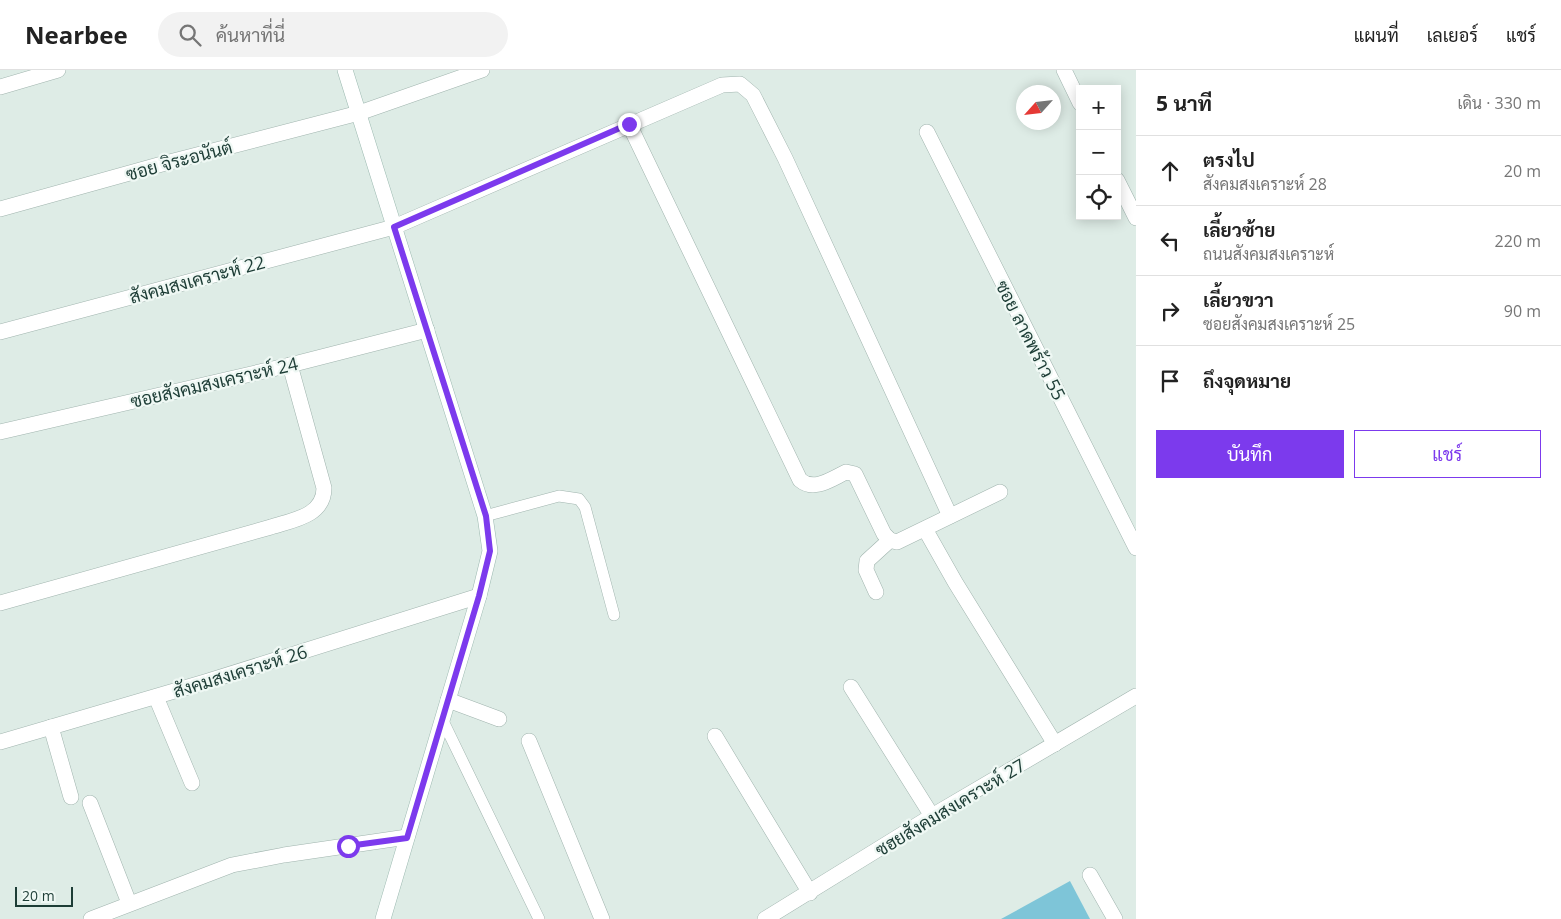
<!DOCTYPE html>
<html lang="th">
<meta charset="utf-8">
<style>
:root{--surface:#fff;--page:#f2f2f2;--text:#222;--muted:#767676;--line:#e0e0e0;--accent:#7c3aed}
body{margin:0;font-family:"Open Sans",Sarabun,sans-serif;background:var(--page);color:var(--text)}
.controls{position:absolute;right:15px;top:15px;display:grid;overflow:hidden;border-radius:0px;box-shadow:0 2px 12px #0003}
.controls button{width:45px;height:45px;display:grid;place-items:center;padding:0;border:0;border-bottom:1px solid var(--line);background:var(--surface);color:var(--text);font:25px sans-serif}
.compass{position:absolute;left:1016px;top:15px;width:45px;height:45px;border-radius:50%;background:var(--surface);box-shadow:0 2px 12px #0003;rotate:243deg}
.scale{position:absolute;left:15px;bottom:12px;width:58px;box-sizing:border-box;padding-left:5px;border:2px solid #1d3d36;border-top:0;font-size:14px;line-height:18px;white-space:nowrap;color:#1d3d36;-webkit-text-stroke:4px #eff8f4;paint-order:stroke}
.stop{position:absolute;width:15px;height:15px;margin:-11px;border:4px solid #7c3aed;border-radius:50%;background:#fff}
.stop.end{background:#7c3aed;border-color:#fff;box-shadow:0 1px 5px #0008}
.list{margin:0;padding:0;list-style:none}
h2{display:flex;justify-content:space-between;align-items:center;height:65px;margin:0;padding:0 20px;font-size:21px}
h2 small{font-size:16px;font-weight:400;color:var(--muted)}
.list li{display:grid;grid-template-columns:32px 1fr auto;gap:15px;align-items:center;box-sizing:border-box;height:70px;padding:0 20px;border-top:1px solid var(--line)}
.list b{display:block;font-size:19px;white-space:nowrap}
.list p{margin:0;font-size:16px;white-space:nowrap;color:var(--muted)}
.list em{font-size:16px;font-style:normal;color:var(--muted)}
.actions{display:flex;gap:10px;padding:15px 20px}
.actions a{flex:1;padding:11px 0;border:1px solid var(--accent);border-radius:0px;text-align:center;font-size:18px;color:var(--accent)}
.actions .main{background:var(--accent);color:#fff}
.icon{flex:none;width:28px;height:28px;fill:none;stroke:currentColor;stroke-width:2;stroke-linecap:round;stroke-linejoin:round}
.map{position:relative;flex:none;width:1136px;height:849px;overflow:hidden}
header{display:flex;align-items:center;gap:30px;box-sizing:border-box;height:70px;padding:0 25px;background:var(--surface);border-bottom:1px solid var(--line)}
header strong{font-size:24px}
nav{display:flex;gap:28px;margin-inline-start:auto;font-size:18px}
.search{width:350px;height:45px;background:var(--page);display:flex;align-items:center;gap:12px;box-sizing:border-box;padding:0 18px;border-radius:28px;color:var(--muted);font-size:19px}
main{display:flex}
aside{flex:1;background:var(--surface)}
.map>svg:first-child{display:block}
.water{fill:#7ec5d8}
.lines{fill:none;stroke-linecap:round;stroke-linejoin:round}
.lane-casing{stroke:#a0b4ae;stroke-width:12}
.street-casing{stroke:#a0b4ae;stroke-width:16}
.secondary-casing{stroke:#9bb9b0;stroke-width:16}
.lane{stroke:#fff;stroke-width:11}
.street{stroke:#fff;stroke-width:15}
.secondary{stroke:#fff;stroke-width:15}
.route{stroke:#7c3aed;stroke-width:6}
.labels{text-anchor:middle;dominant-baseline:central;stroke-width:4.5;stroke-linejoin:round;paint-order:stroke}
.street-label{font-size:18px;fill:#1d3d36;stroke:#eff8f4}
</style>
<header>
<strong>Nearbee</strong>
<div class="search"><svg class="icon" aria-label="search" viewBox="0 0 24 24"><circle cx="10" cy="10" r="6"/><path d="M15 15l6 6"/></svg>ค้นหาที่นี่</div>
<nav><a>แผนที่</a><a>เลเยอร์</a><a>แชร์</a></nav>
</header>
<main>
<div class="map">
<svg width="1136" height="849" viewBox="0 0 1136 849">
<rect width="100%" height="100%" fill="#deece6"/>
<path class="water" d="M1070,811L1090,849H1001Z"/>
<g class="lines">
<g class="lane-casing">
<g id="lane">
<path d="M485,446L559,426L579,429L585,437L614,545"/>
<path d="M442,649L539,849"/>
</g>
</g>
<g class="street-casing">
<g id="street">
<path d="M1064,0L1080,33"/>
<path d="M0,17L58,0"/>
<path d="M629,54L800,410C814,422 831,409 846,402L855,404L884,464L890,470L897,472L1000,422"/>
<path d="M927,62L1136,478"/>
<path d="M1117,110L1136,148"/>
<path d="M0,139L162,94L359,43L482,0"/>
<path d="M0,262L394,157L722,15L740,14L753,25L785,88L950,446"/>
<path d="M0,362L290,295L427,260"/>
<path d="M925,459L955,512L1055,674"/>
<path d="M876,522L866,500L867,491L890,470"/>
<path d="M0,533L271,457C293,450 324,446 324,418L290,295"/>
<path d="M851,617L932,746"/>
<path d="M156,627L192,713"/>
<path d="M448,630L499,649"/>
<path d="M51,657L71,727"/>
<path d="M715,666L810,823"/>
<path d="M529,671L602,849"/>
<path d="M0,672L205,612L479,526"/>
<path d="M90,733L129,833"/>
<path d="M1090,805L1115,849"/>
<path d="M91,849L232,795L284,785L407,767"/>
<path d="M765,849L932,746L1136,626"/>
</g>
</g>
<g class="secondary-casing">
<path id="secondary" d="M345,0L485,446L490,481L479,526L383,849"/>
</g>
<use href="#lane" class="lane"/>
<use href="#street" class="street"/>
<use href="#secondary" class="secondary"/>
</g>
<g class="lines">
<path class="route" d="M348,776L407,768L479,526L490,481L486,446L394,157L629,54"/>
</g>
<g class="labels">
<g class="street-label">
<text transform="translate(179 90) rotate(-15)">ซอย จิระอนันต์</text>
<text transform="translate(197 209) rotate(-15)">สังคมสงเคราะห์ 22</text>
<text transform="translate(1031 270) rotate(63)">ซอย ลาดพร้าว 55</text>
<text transform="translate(214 312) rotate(-13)">ซอยสังคมสงเคราะห์ 24</text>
<text transform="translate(240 601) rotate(-17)">สังคมสงเคราะห์ 26</text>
<text transform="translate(950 737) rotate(-31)">ซฮยสังคมสงเคราะห์ 27</text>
</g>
</g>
</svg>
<div class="controls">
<button>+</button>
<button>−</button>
<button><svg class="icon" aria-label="locate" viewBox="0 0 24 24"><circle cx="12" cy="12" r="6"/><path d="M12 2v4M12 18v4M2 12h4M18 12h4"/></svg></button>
</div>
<svg class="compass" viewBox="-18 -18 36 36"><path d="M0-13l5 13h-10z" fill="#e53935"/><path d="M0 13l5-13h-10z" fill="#767676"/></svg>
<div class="scale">20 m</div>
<div class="stop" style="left:348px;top:776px"></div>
<div class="stop end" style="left:629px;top:54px"></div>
</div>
<aside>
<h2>5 นาที<small>เดิน · 330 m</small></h2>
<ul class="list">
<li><svg class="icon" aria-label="ahead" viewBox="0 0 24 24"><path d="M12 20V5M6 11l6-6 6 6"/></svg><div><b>ตรงไป</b><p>สังคมสงเคราะห์ 28</p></div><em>20 m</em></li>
<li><svg class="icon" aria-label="left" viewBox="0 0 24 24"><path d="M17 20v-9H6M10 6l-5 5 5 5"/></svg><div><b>เลี้ยวซ้าย</b><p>ถนนสังคมสงเคราะห์</p></div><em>220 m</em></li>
<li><svg class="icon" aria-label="right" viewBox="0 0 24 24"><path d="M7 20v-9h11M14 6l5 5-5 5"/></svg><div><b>เลี้ยวขวา</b><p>ซอยสังคมสงเคราะห์ 25</p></div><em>90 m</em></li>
<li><svg class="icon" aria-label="arrive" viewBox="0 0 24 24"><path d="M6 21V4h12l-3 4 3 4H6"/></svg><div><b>ถึงจุดหมาย</b></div></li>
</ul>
<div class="actions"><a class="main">บันทึก</a><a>แชร์</a></div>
</aside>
</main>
